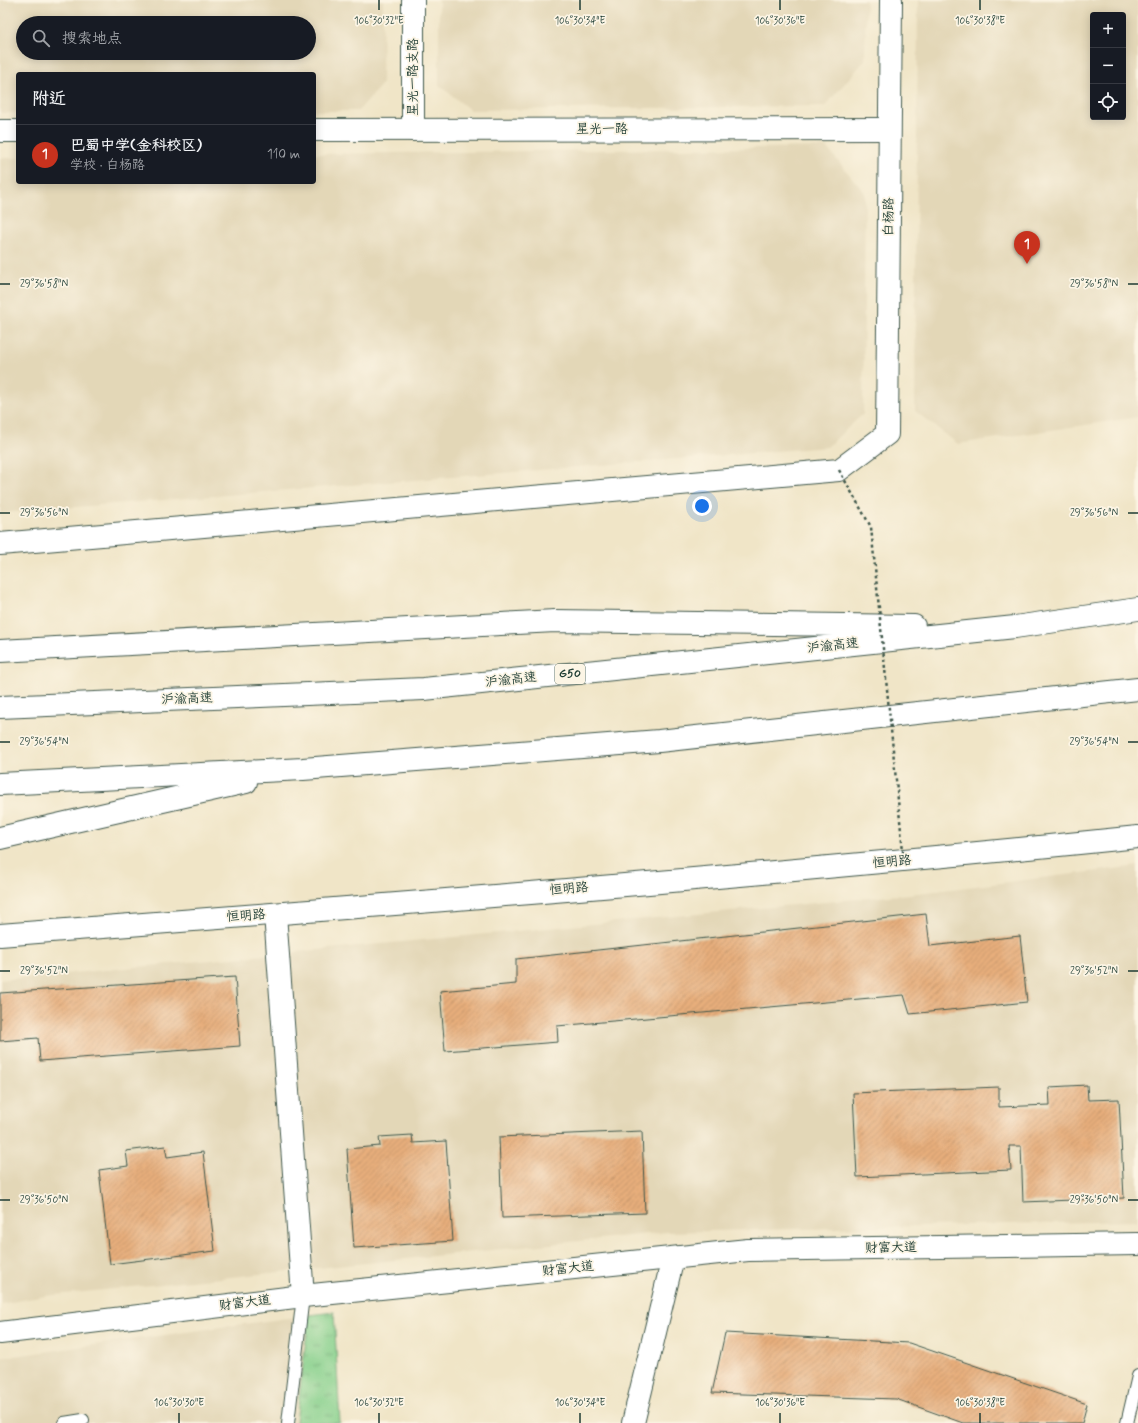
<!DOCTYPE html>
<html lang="zh">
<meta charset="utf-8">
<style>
:root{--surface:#171b24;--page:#242831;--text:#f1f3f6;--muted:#9ea1a6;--line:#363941;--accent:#c8321e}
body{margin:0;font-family:Mynerve,"LXGW WenKai TC",sans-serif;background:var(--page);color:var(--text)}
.controls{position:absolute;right:12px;top:12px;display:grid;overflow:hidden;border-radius:4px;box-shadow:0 2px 10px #0003}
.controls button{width:36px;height:36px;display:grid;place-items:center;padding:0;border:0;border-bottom:1px solid var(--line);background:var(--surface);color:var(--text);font:20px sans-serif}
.you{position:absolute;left:702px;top:506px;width:14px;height:14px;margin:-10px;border:3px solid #fff;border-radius:50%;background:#1a73e8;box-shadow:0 0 0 6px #1a73e833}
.badge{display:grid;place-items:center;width:26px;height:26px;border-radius:50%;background:var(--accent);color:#fff;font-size:13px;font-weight:700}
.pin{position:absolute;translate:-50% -33px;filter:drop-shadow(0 1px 2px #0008)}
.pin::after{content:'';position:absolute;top:21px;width:14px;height:12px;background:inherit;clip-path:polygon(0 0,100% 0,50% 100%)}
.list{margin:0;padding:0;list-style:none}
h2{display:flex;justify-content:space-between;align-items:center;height:52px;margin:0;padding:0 16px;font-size:17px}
h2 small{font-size:13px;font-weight:400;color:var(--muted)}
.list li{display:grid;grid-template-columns:26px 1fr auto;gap:12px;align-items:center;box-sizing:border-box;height:60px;padding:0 16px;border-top:1px solid var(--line)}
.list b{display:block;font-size:15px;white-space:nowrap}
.list p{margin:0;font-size:13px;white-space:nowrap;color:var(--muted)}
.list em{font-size:13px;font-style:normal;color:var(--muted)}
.icon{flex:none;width:22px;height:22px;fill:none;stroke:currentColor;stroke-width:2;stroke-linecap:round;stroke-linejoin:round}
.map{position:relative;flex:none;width:1138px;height:1423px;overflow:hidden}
.search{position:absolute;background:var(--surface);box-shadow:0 2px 10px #0003;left:16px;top:16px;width:300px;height:44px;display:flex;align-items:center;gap:10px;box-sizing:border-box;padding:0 14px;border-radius:22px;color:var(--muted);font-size:15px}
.panel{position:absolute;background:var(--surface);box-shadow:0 2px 10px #0003;left:16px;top:72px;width:300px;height:112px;border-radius:4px}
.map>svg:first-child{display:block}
.built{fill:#e3d7b7;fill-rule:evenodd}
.park{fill:url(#park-tufts);stroke:#538660}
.building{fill:url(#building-hatch)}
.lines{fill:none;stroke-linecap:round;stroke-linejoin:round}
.lane-casing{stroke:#3e564a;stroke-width:14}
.street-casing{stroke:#3e564a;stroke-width:24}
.secondary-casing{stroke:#3e564a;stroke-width:24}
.highway-casing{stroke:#3e564a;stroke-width:24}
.lane{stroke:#fff;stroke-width:12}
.street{stroke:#fff;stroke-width:22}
.secondary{stroke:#fff;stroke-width:22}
.highway{stroke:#fff;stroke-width:22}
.path-bridge{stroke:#3e564a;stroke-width:2.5;stroke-dasharray:3 3;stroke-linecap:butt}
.ticks{fill:none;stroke:#1f3d34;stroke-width:1.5}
.labels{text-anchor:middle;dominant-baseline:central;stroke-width:3.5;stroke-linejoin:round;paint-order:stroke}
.shield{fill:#fcf5e5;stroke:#617469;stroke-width:1}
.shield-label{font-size:12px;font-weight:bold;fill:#1f3d34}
.street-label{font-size:13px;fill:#1f3d34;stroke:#fcf5e5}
.ticks-label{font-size:10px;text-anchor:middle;fill:#1f3d34;stroke:#fcf5e5;stroke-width:3.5;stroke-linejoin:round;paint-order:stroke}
</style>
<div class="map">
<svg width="1138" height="1423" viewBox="0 0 1138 1423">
<defs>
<pattern id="park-tufts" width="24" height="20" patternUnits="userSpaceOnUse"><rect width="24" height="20" fill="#87d08c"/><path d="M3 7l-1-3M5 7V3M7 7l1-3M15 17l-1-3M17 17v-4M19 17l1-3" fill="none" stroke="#6eaa73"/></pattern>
<pattern id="building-hatch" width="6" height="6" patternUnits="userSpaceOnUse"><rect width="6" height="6" fill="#e7ae7c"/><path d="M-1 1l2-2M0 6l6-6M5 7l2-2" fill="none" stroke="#bb8f66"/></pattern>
</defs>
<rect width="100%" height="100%" fill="#fcf5e5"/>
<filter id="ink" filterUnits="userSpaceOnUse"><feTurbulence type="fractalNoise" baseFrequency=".025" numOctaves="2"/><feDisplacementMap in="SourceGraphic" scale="8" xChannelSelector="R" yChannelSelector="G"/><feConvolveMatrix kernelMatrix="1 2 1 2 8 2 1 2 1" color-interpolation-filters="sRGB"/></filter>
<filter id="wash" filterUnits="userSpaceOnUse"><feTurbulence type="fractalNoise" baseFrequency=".012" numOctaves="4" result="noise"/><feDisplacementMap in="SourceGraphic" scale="16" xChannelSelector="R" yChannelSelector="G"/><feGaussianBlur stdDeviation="0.9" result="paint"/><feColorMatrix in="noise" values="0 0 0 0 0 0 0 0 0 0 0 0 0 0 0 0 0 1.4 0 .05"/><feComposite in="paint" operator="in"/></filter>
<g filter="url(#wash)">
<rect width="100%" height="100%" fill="#f0e5c7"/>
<g class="built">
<path d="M0,0H383L382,84L358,111H314V74H18V113H0ZM23,23H309V53H23Z"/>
<path d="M439,0H866L865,60L825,106L470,110L439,85Z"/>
<path d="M918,0H1138V417L958,444L915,411ZM1093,15H1123V117H1093Z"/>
<path d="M826,147L865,193L863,414L827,447L0,513V158H18V182H314V154Z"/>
<path d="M1138,866V1221L667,1232L45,1296L0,1304V980L911,894Z"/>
<path d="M309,1315L296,1423H0V1358Z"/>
</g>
<path class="park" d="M334,1312L340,1423H296L309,1315Z"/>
<g id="blocks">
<g class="building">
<path d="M926,914L930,946L1020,936L1027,1002L910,1014L904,995L557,1026L558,1042L445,1051L440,991L516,984V959Z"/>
<path d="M235,977L240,1046L40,1061L38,1038L0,1041V993Z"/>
<path d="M1087,1085L1088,1100L1119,1099L1124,1198L1023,1202L1021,1146H1009L1011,1170L857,1177L853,1093L999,1087V1107L1050,1105L1049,1087Z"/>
<path d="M642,1131L645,1213L502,1218L499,1137Z"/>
<path d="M412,1135L413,1143L446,1141L453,1241L354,1248L347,1149L380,1146L379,1137Z"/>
<path d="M165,1146L167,1157L203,1152L215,1251L110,1264L99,1170L128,1166L126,1151Z"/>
<path d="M725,1333L909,1343L1087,1404L1082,1423H963L896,1399L712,1393Z"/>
</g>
</g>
</g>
<g filter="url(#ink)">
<use href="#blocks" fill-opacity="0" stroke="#3e564a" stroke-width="1"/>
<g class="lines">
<g class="lane-casing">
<g id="lane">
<path d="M64,1423L83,1420"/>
<path d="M288,1423L303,1296"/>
<path d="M1127,1423L1138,1376"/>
</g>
</g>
<g class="street-casing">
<g id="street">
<path d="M413,0V130"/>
<path d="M275,914L303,1296"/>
<path d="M633,1423L673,1258"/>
</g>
</g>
<g class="secondary-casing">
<g id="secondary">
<path d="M314,130L889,129"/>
<path d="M0,131H18"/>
<path d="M0,544L839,470L887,434L891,0"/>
<path d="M0,935C380,906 759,876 1138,837"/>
<path d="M0,1333L303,1296L748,1250L1138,1244"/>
</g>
</g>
<g class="highway-casing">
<g id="highway">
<path d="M0,651L555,621L914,626"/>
<path d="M0,707L424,689L1015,627L1138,609"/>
<path d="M0,784L303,769L659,741L1138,689"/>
<path d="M0,838L246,782"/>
</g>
</g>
<use href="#lane" class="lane"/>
<use href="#street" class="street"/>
<use href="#secondary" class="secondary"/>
<use href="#highway" class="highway"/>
<path class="path-bridge" d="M839,470L871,527L904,861"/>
</g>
</g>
<path class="ticks" d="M379,0V10M580,0V10M780,0V10M980,0V10M0,284H10M1128,284H1138M0,513H10M1128,513H1138M0,742H10M1128,742H1138M0,971H10M1128,971H1138M0,1200H10M1128,1200H1138M179,1413V1423M379,1413V1423M580,1413V1423M780,1413V1423M980,1413V1423"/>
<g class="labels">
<rect class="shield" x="555" y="664" width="30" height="20" rx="3"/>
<g class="shield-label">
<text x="570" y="674">G50</text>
</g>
<g class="street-label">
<text transform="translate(413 77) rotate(-90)">星光一路支路</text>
<text x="602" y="129">星光一路</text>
<text transform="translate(889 217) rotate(-89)">白杨路</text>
<text transform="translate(833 646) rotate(-6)">沪渝高速</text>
<text transform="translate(511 680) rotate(-6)">沪渝高速</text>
<text transform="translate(187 699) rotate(-2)">沪渝高速</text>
<text transform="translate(892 862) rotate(-5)">恒明路</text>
<text transform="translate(569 889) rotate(-5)">恒明路</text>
<text transform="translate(246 916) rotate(-4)">恒明路</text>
<text transform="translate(891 1248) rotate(-1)">财富大道</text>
<text transform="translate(568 1269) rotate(-6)">财富大道</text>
<text transform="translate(245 1303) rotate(-7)">财富大道</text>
</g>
</g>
<g class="ticks-label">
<text x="379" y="24">106°30'32"E</text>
<text x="580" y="24">106°30'34"E</text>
<text x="780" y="24">106°30'36"E</text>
<text x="980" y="24">106°30'38"E</text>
<text x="44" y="287">29°36'58"N</text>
<text x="1094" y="287">29°36'58"N</text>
<text x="44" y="516">29°36'56"N</text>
<text x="1094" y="516">29°36'56"N</text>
<text x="44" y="745">29°36'54"N</text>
<text x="1094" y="745">29°36'54"N</text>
<text x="44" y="974">29°36'52"N</text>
<text x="1094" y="974">29°36'52"N</text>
<text x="44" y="1203">29°36'50"N</text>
<text x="1094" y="1203">29°36'50"N</text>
<text x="179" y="1406">106°30'30"E</text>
<text x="379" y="1406">106°30'32"E</text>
<text x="580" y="1406">106°30'34"E</text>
<text x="780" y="1406">106°30'36"E</text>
<text x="980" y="1406">106°30'38"E</text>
</g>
</svg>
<div class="controls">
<button>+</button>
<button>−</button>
<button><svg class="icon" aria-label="locate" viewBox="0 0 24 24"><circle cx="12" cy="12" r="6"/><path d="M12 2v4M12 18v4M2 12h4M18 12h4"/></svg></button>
</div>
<div class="you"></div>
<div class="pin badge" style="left:1027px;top:264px">1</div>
<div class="search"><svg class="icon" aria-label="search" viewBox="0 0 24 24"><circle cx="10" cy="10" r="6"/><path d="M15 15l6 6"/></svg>搜索地点</div>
<section class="panel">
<h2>附近<small></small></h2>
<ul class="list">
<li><span class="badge">1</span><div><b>巴蜀中学(金科校区)</b><p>学校 · 白杨路</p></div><em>110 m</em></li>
</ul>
</section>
</div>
